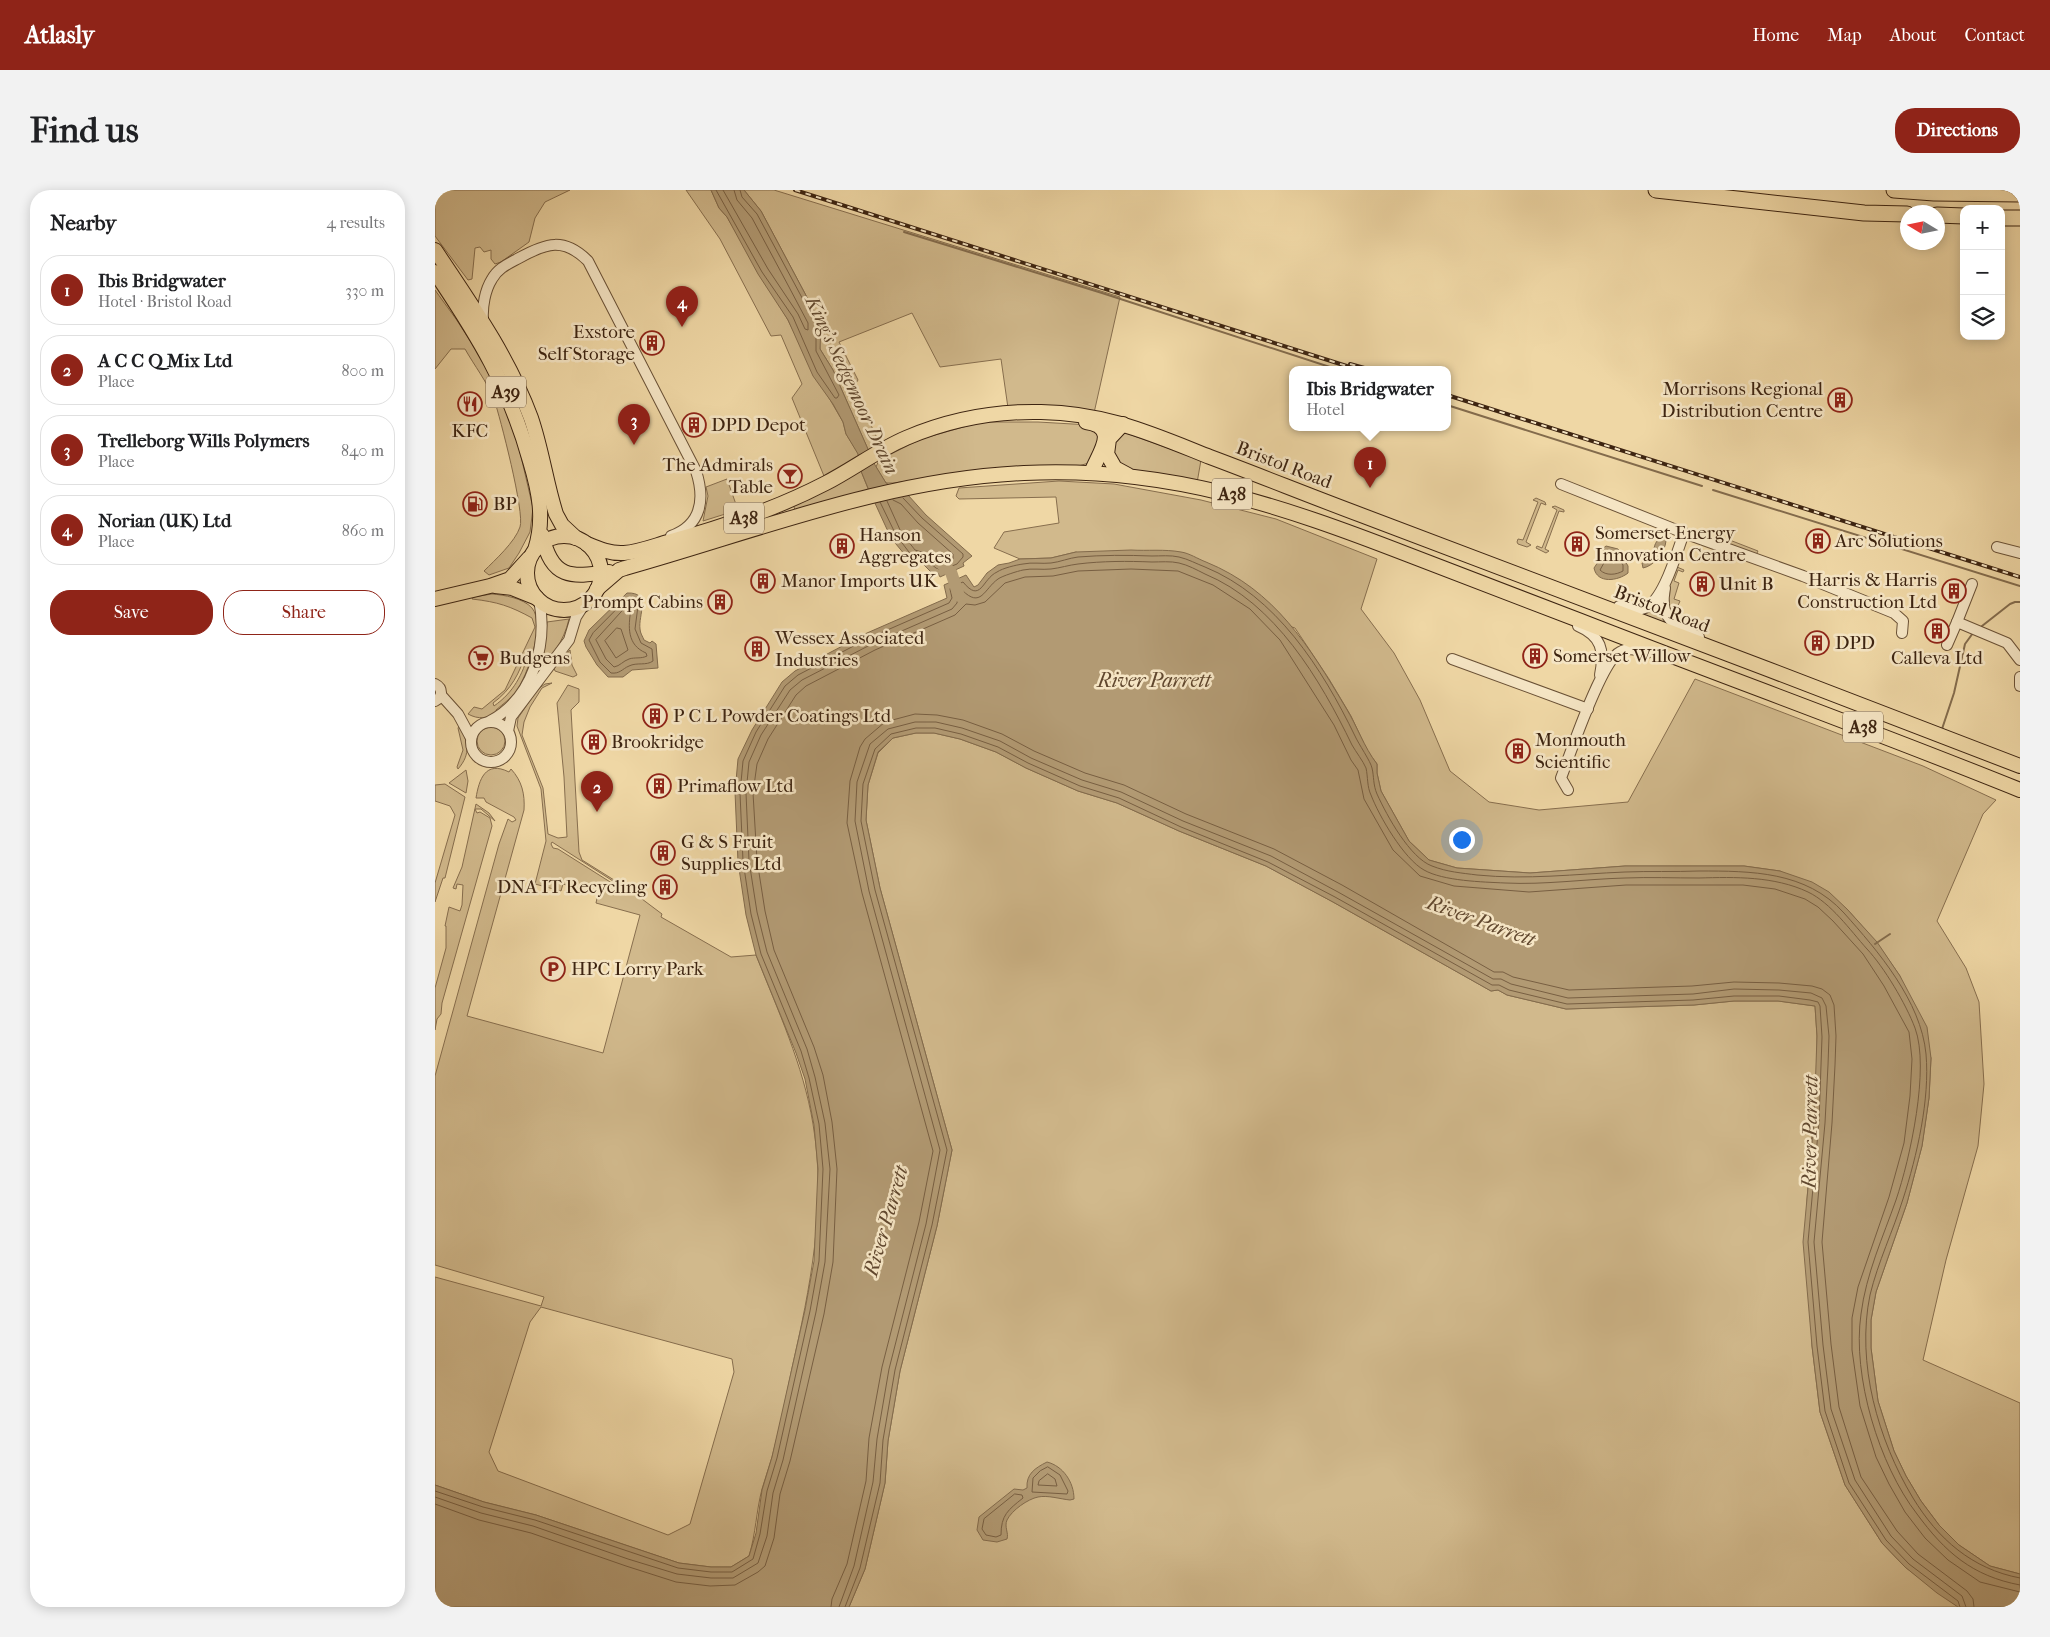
<!DOCTYPE html>
<meta charset="utf-8">
<style>
:root{--surface:#fff;--page:#f2f2f2;--text:#202124;--muted:#757577;--line:#e0e0e0;--accent:#8f2418}
body{margin:0;font-family:"IM FELL French Canon",serif;background:var(--page);color:var(--text)}
.controls{position:absolute;right:15px;top:15px;display:grid;overflow:hidden;border-radius:10px;box-shadow:0 2px 12px #0003}
.controls button{width:45px;height:45px;display:grid;place-items:center;padding:0;border:0;border-bottom:1px solid var(--line);background:var(--surface);color:var(--text);font:25px sans-serif}
.compass{position:absolute;left:1465px;top:15px;width:45px;height:45px;border-radius:50%;background:var(--surface);box-shadow:0 2px 12px #0003;rotate:280deg}
.you{position:absolute;left:1026px;top:649px;width:18px;height:18px;margin:-12px;border:4px solid #fff;border-radius:50%;background:#1a73e8;box-shadow:0 0 0 8px #1a73e833}
.badge{display:grid;place-items:center;width:32px;height:32px;border-radius:50%;background:var(--accent);color:#fff;font-size:16px;font-weight:700}
.pin{position:absolute;translate:-50% -41px;filter:drop-shadow(0 1px 2px #0008)}
.pin::after{content:'';position:absolute;top:26px;width:18px;height:15px;background:inherit;clip-path:polygon(0 0,100% 0,50% 100%)}
.popup{position:absolute;left:854px;top:176px;width:162px;height:65px;box-sizing:border-box;display:grid;place-content:center;border-radius:10px;background:var(--surface);filter:drop-shadow(0 1px 4px #0005);font-size:16px;white-space:nowrap;color:var(--muted)}
.popup b{font-size:19px;color:var(--text)}
.popup::after{content:'';position:absolute;left:50%;top:100%;margin-left:-10px;border:10px solid transparent;border-top-color:var(--surface)}
.list{margin:0;padding:0;list-style:none}
h2{display:flex;justify-content:space-between;align-items:center;height:65px;margin:0;padding:0 20px;font-size:21px}
h2 small{font-size:16px;font-weight:400;color:var(--muted)}
.list li{display:grid;grid-template-columns:32px 1fr auto;gap:15px;align-items:center;box-sizing:border-box;height:70px;margin:0 10px 10px;padding:0 10px;border:1px solid var(--line);border-radius:20px}
.list b{display:block;font-size:19px;white-space:nowrap}
.list p{margin:0;font-size:16px;white-space:nowrap;color:var(--muted)}
.list em{font-size:16px;font-style:normal;color:var(--muted)}
.actions{display:flex;gap:10px;padding:15px 20px}
.actions a{flex:1;padding:11px 0;border:1px solid var(--accent);border-radius:20px;text-align:center;font-size:18px;color:var(--accent)}
.actions .main{background:var(--accent);color:#fff}
.icon{flex:none;width:28px;height:28px;fill:none;stroke:currentColor;stroke-width:2;stroke-linecap:round;stroke-linejoin:round}
.map{position:relative;flex:none;width:1585px;height:1417px;overflow:hidden;border-radius:20px}
header{display:flex;align-items:center;gap:30px;box-sizing:border-box;height:70px;padding:0 25px;background:var(--accent);color:#fff}
header strong{font-size:24px}
nav{display:flex;gap:28px;margin-inline-start:auto;font-size:18px}
.intro{display:flex;align-items:center;justify-content:space-between;box-sizing:border-box;height:120px;padding:0 30px}
h1{margin:0;font-size:35px}
.button{padding:12px 22px;border-radius:20px;background:var(--accent);color:#fff;font-size:18px;font-weight:700}
main{display:flex;gap:30px;padding:0 30px}
aside{flex:1;background:var(--surface);border-radius:20px;box-shadow:0 2px 12px #0003}
.map>svg:first-child{display:block}
.green{fill:#d1b98c;stroke:#876e4e;fill-rule:evenodd}
.water{fill:#b29a73;stroke:#836b4c}
.lines{fill:none;stroke-linecap:round;stroke-linejoin:round}
.shore{stroke:#785f42;stroke-width:1}
.stream{stroke:#836b4c;stroke-width:2}
.river{stroke:#b29a73;stroke-width:12}
.minor-casing{stroke:#6a5136;stroke-width:12}
.major-casing{stroke:#3d2411;stroke-width:16}
.highway-casing{stroke:#3d2411;stroke-width:17}
.minor{stroke:#f5e5c4;stroke-width:10}
.major{stroke:#efd7a5;stroke-width:14}
.highway{stroke:#efd7a5;stroke-width:15}
.rail-casing{stroke:#3d2411;stroke-width:4}
.rail{stroke:#f5e5c4;stroke-width:2;stroke-dasharray:5.5;stroke-linecap:butt}
.labels{text-anchor:middle;dominant-baseline:central;stroke-width:5;stroke-linejoin:round;paint-order:stroke}
.shield{fill:#f5e5c4;stroke:#745e47;stroke-width:1}
.shield-label{font-size:18px;font-weight:bold;fill:#3d2411}
.poi-label{font-size:19px;fill:#3d2411;stroke:#f5e5c4;text-anchor:start}
.street-label{font-size:19px;fill:#3d2411;stroke:#f5e5c4}
.water-label{font-size:20px;font-style:italic;fill:#60472e;stroke:#f5e5c4}
</style>
<header>
<strong>Atlasly</strong>
<nav><a>Home</a><a>Map</a><a>About</a><a>Contact</a></nav>
</header>
<div class="intro"><h1>Find us</h1><a class="button">Directions</a></div>
<main>
<aside>
<h2>Nearby<small>4 results</small></h2>
<ul class="list">
<li><span class="badge">1</span><div><b>Ibis Bridgwater</b><p>Hotel · Bristol Road</p></div><em>330 m</em></li>
<li><span class="badge">2</span><div><b>A C C Q Mix Ltd</b><p>Place</p></div><em>800 m</em></li>
<li><span class="badge">3</span><div><b>Trelleborg Wills Polymers</b><p>Place</p></div><em>840 m</em></li>
<li><span class="badge">4</span><div><b>Norian (UK) Ltd</b><p>Place</p></div><em>860 m</em></li>
</ul>
<div class="actions"><a class="main">Save</a><a>Share</a></div>
</aside>
<div class="map">
<svg width="1585" height="1417" viewBox="0 0 1585 1417">
<rect width="100%" height="100%" fill="#efd7a5"/>
<filter id="stains"><feTurbulence type="fractalNoise" baseFrequency=".004" numOctaves="4"/><feColorMatrix values="0 0 0 0 .2 0 0 0 0 .09 0 0 0 0 .02 0 0 0 .5 -.17"/></filter>
<radialGradient id="worn" r=".72"><stop offset=".6" stop-color="#630" stop-opacity="0"/><stop offset="1" stop-color="#630" stop-opacity=".3"/></radialGradient>
<g class="green">
<path d="M0,0H135L110,12L100,28L94,52L66,72L60,74L56,69V60L49,62L45,57L40,58L37,89L33,90L0,46Z"/>
<path d="M251,0H276L284,18L292,27L353,130L376,177L408,232L411,244L423,263L424,270L389,286L357,208L367,194L346,145L336,146L285,49Z"/>
<path d="M309,0H339L685,107L659,223L573,218L566,169L505,177L477,123L404,152L423,190L418,198L446,256L435,264L398,180L385,159L383,128L326,21Z"/>
<path d="M0,100L21,129L58,186L81,245L98,318L95,342L84,363L74,378L54,385L49,381C60,370 80,352 85,337C90,323 65,227 59,209C52,192 39,175 30,159H16L0,179Z"/>
<path d="M546,232H603L655,235L661,239L666,249L657,272L640,277L504,287L458,293H451L441,277L444,270L486,249Z"/>
<path d="M691,243L766,270L762,293L696,281L676,270L682,245Z"/>
<path d="M426,281L434,301L361,323L358,314Z"/>
<path d="M292,289L303,320L268,331L273,306L271,297Z"/>
<path d="M624,291L679,294L766,310L841,329L942,369L926,419L959,463L985,510L1015,581L1054,612L1104,620L1193,612L1260,489L1488,576L1561,610L1548,624L1502,731L1531,778L1544,812L1549,894L1543,956L1511,1070L1488,1170L1585,1213V1384L1555,1376L1524,1355L1504,1335L1486,1311L1471,1286L1459,1261L1443,1211L1436,1158V1130L1441,1102L1472,1013L1487,956L1494,908L1496,868L1465,786L1442,753L1412,719L1345,681L1309,676H1190L1095,683L1022,678L994,670L974,651L946,601L942,583V574L933,562L916,526L894,489L860,438L641,362L616,368L585,369L559,358L569,342L624,333L621,307L524,309L521,306L524,298Z"/>
<path d="M1101,308L1110,312L1111,315L1106,313L1091,352L1096,355L1092,357L1083,354L1082,352L1083,349L1088,350L1103,312L1098,310Z"/>
<path d="M1120,316L1129,320V322L1124,321L1110,359L1114,361L1111,363L1101,358L1102,356L1107,358L1122,320L1117,317Z"/>
<path d="M1292,349L1323,361L1321,365L1289,352Z"/>
<path d="M1242,377L1249,380L1248,382L1243,380L1239,391L1244,393L1239,409L1245,411L1242,418L1235,422C1231,413 1233,404 1235,396L1233,394Z"/>
<path d="M57,404C69,405 88,408 97,418C111,435 92,486 81,502C75,509 68,514 61,520L62,523C52,528 44,530 33,524L39,517L47,519L70,500L100,437L97,428C75,416 63,412 37,409L38,407ZM91,462L94,463C87,485 79,502 59,516L58,513C76,500 85,483 91,462Z"/>
<path d="M1223,417L1224,418L1231,434L1208,425Z"/>
<path d="M134,429C129,452 115,468 101,486L110,454L112,432Z"/>
<path d="M135,460L137,475L142,485L138,487L120,481L119,478Z"/>
<path d="M117,493L107,498L95,517L89,532L87,545L108,598L113,644L123,648L132,647L129,587L122,513L133,495L144,499V512L136,520L144,662L147,670L195,700L227,724L226,727L296,767L321,765C343,821 368,874 378,934C392,1016 375,1098 357,1178C351,1207 345,1237 337,1267C334,1278 330,1288 327,1299C321,1322 321,1343 314,1366L296,1377H276L244,1373L101,1325L49,1312L0,1295V1087L106,1116L109,1107L0,1075V886L64,654L73,629L77,632L81,630L79,627L51,612L49,608H41C44,590 50,570 74,582L76,579C87,591 90,604 89,620L32,826L168,863L205,725L161,713L163,704L128,694L126,701L100,694L111,651L106,599L82,536L83,528L103,499L110,494ZM117,652L192,700L191,702L123,659L118,658L116,654ZM106,1117L297,1169L299,1182L255,1334L233,1345L63,1281L54,1262L95,1132Z"/>
<path d="M25,535C32,552 37,563 23,579L22,577L28,560L23,538Z"/>
<circle cx="56" cy="551" r="14"/>
<path d="M481,543H499L525,549L561,562L591,578L643,601L682,613L744,641L831,676L898,712L1056,801L1063,800L1072,805L1131,819L1259,815L1299,811H1343L1380,816L1382,846V874L1372,1010L1377,1156L1385,1222L1410,1295L1447,1353L1470,1377L1523,1417H414L430,1379L450,1293L453,1251L465,1181L502,1036L517,960L445,698L431,630L433,595L443,563L458,548Z"/>
<path d="M31,580L33,591L31,603L14,593Z"/>
<path d="M10,594L30,607L10,688H8L0,712V693L20,625L15,616L0,611V595Z"/>
<path d="M41,614L54,623L60,631L46,619H40L42,623L45,622L55,628L57,636L7,813L6,824L2,829L0,840V798L11,758V736H10L14,717L25,721L27,715L28,695L22,694L21,699L18,698L27,677Z"/>
</g>
<g class="water">
<path d="M276,0H309L326,21L383,128L386,135L385,159L398,180L440,275L451,293L473,305L491,325L537,366L528,373L529,376L505,387L503,383L499,385L488,374L475,371L456,348L433,298L426,281L423,264L411,244L408,232L398,214L378,186L353,130L323,84L292,27L284,18Z"/>
<path d="M1225,348H1229L1231,351C1230,362 1219,376 1208,378L1207,373C1226,367 1213,358 1225,348Z"/>
<path d="M1171,356L1183,359L1193,376V383C1183,391 1162,394 1159,378L1165,369L1164,362Z"/>
<path d="M696,360C712,361 730,359 746,362C754,363 763,369 771,372C840,400 874,456 911,518C922,536 929,557 942,574V583L946,601L974,651L994,670L1022,678L1095,683L1190,676H1309L1345,681L1377,692L1394,702L1412,719L1442,752L1465,786L1492,837L1496,868L1494,908L1487,956L1472,1013L1441,1102L1436,1130V1158L1443,1211L1459,1261L1471,1286L1486,1311L1504,1335L1524,1355L1555,1376L1585,1384V1417H1523L1502,1403L1470,1377L1447,1353L1410,1295L1385,1222L1377,1156L1368,1052L1379,932L1382,846L1380,816L1343,811H1299L1259,815L1131,819L1072,805L1063,800L1056,801L898,712L831,676L744,641L682,613L643,601L591,578L561,562L525,549L499,543H481L458,548L443,562L433,595L431,630L445,698L517,960L502,1036L465,1181L453,1251L450,1293L430,1379L414,1417H0V1295L49,1312L101,1325L244,1373L276,1377H296L314,1366L321,1343L327,1300L337,1267L370,1120L379,1071L383,979L379,935L370,889L361,863L321,765L311,725L303,672L300,602L303,569L317,540L347,492L360,481L432,443L512,408L509,395L531,385L539,397L543,395L552,383L563,375L574,373L585,369L616,368L641,362Z"/>
<path d="M192,403C217,402 203,425 205,439C205,443 208,447 209,450L215,453L217,451L221,454L223,478L197,480L188,487H173L162,475L151,457L149,451L154,440Z"/>
<path d="M612,1272C628,1276 639,1292 639,1309L635,1310C625,1309 613,1305 603,1307C593,1309 577,1320 572,1330C569,1337 574,1343 572,1349L562,1352L548,1350L542,1340L544,1327L579,1299L588,1300L592,1298C591,1284 600,1278 612,1272Z"/>
</g>
<g class="lines">
<g class="shore">
<path d="M281,0L327,82L358,127L382,182L400,208H402L404,205L381,161V136L379,130L322,24L307,7L305,0"/>
<path d="M288,0L333,79L363,124L370,139L373,140V133L354,97L317,28L302,10L299,0"/>
<path d="M452,311L466,342L480,360L493,364L507,373L518,369V364L483,333L466,314L458,310"/>
<path d="M445,312L461,345L477,366L490,369L501,378L507,380L522,374L528,367V364L487,328L468,308"/>
<path d="M1174,361L1180,363L1188,375V381C1181,385 1171,386 1165,380L1170,371V364Z"/>
<path d="M193,408L199,409L203,416L200,439L206,453L217,459L218,471C211,476 202,472 194,476C187,479 185,484 176,483L165,472L154,450L158,443Z"/>
<path d="M191,417L196,419C193,437 192,455 211,463L212,466C206,469 200,467 194,469C188,471 185,476 179,477L171,469L161,450Z"/>
<path d="M182,438L186,439L193,460L181,468L170,451Z"/>
<path d="M613,1277L625,1285L633,1301L632,1304L597,1302L598,1288L605,1281Z"/>
<path d="M613,1284L620,1289L622,1296L603,1295L604,1291Z"/>
<path d="M0,1301L48,1317L100,1330L243,1378L276,1382H297L318,1369L325,1344L332,1301L342,1268L375,1121L384,1071L388,979L384,934L374,888L366,861L326,764L316,724L308,671L305,603L308,571L321,542L350,496L363,485L434,448L514,413L517,408L515,399L516,397L528,392C546,414 547,389 562,382C568,378 581,375 588,374C597,372 607,374 616,373C625,372 634,368 643,367C667,365 692,365 717,366C725,366 736,365 744,367C753,369 762,374 770,377C841,406 887,478 920,546C923,553 936,572 937,578C939,586 938,595 942,604C952,626 975,668 997,676C1012,682 1027,683 1042,685C1092,690 1140,684 1190,682C1214,681 1239,682 1264,681C1316,681 1371,681 1409,723C1443,761 1486,811 1491,864C1495,909 1482,966 1468,1009C1458,1041 1443,1072 1435,1105C1421,1173 1443,1250 1478,1308C1503,1349 1537,1379 1585,1388"/>
<path d="M580,1304L587,1305L588,1308C573,1320 566,1325 566,1345L561,1347L551,1345L547,1339L549,1329Z"/>
<path d="M0,1307L46,1323L98,1336L193,1369L242,1384L276,1388H298L323,1373L332,1346L338,1303L348,1270L381,1122L390,1072L395,979L390,933L380,887L372,859L332,762L322,722L314,671L311,603L314,572L326,545L355,500L367,490L437,454L517,419L522,413L524,400H527C546,419 549,399 563,389C567,386 583,381 588,380C597,378 607,380 616,379C625,378 634,375 643,374C667,371 693,371 717,372C725,372 736,371 744,373C753,375 762,380 770,384C840,413 885,489 917,555C921,562 928,571 931,578C933,587 932,597 936,605C944,626 969,669 989,680C1008,691 1048,692 1070,693C1110,695 1150,689 1190,688C1214,687 1239,688 1264,688C1300,687 1339,686 1373,702C1396,713 1415,740 1432,759C1449,777 1471,814 1480,838C1495,878 1475,969 1461,1010C1448,1047 1431,1084 1426,1124C1417,1186 1444,1275 1482,1324C1510,1362 1537,1386 1585,1395"/>
<path d="M0,1314L44,1330L96,1343L191,1376L241,1392L275,1396L300,1395L323,1382L330,1376L339,1348L345,1304L355,1271L389,1124L398,1072L402,979L397,932L388,885L379,857L339,760L330,721L322,670L318,603L322,574L333,549L361,505L371,496L440,460L520,425L531,414L540,415L550,412L570,393L590,387L618,386L643,381L696,379L743,381L778,395L815,419L845,450L899,535L916,570L923,580L929,609L958,660L985,686L1019,696L1094,702L1191,695H1308L1340,699L1370,709L1383,717L1398,731L1428,764L1449,796L1474,842L1477,869L1475,906L1469,953L1454,1007L1423,1097L1417,1128V1160L1425,1216L1441,1267L1454,1294L1470,1322L1490,1348L1513,1370L1545,1392L1585,1402"/>
<path d="M396,1417L397,1409L412,1374L431,1291L434,1248L447,1177L484,1032L498,961L427,703L412,633L415,591L425,557L430,549L450,532L480,524L502,525L528,530L567,544L599,561L650,583L689,595L751,624L839,659L907,695L1059,782H1068L1078,787L1134,800L1257,796L1299,792L1344,793L1377,796L1387,799L1395,805L1399,815L1401,846L1400,875L1397,933L1387,1052L1396,1154L1404,1217L1426,1287L1462,1341L1483,1364L1532,1401L1538,1409L1539,1417"/>
<path d="M404,1417L419,1376L438,1292L442,1249L454,1179L491,1034L505,960L434,701L420,631L422,592L435,554L453,539L480,532H501L527,538L565,551L596,568L647,590L686,602L748,631L836,666L903,702L1058,789H1066L1076,794L1133,808L1258,804L1299,799L1344,800L1376,803L1387,808L1391,816L1394,846L1393,875L1390,933L1379,1052L1388,1155L1396,1219L1420,1290L1456,1346L1478,1369L1527,1406L1531,1417"/>
<path d="M410,1417L425,1378L445,1293L448,1250L460,1180L497,1035L512,960L440,700L426,631L428,594L440,559L456,544L481,538H500L526,544L563,557L593,573L645,596L684,608L746,637L833,672L900,707L1057,795H1064L1074,800L1132,814L1258,810L1299,806H1344L1375,810L1383,812L1385,816L1387,847L1384,932L1373,1052L1382,1156L1390,1221L1414,1293L1451,1350L1474,1374L1523,1411L1525,1417"/>
</g>
<g class="stream">
<path d="M469,42L667,103L901,179"/>
<path d="M1012,215L1267,296"/>
<path d="M1278,300L1585,396"/>
<path d="M1547,436L1575,414L1580,412H1585"/>
<path d="M1507,539L1519,503L1530,454L1538,443"/>
<path d="M1440,754L1455,744"/>
</g>
<path class="river" d="M503,371L516,382L524,406"/>
<g class="minor-casing">
<g id="minor">
<path d="M48,130C47,117 50,100 57,89C63,78 73,74 84,68C111,53 129,47 153,71L261,281C270,309 267,335 236,346"/>
<path d="M1126,294L1249,343"/>
<path d="M1562,357L1585,363"/>
<path d="M1230,398C1224,429 1238,435 1264,447"/>
<path d="M1184,416C1192,419 1201,422 1210,418C1229,410 1242,361 1249,343L1368,386L1459,423L1468,431L1467,443"/>
<path d="M1522,432L1537,394"/>
<path d="M1143,436C1166,446 1170,460 1165,485"/>
<path d="M1512,455L1522,432L1572,453L1585,470"/>
<path d="M1017,469L1153,519"/>
<path d="M1585,487V496"/>
<path d="M0,494C8,498 8,507 0,511"/>
<path d="M6,505L23,524L36,548"/>
<path d="M55,531C98,508 113,455 104,409"/>
<circle cx="56" cy="552" r="20"/>
<path d="M73,541L76,527L134,450L141,427L150,413"/>
<path d="M1133,600L1126,588C1135,565 1166,471 1185,462C1194,457 1203,460 1212,463"/>
</g>
</g>
<g class="major-casing">
<g id="major">
<path d="M0,60C36,114 73,166 96,228C107,260 111,293 121,324L127,335L141,348"/>
<path d="M0,82C43,146 74,196 95,271C104,301 110,329 100,360"/>
<path d="M651,232C686,237 663,264 656,283"/>
<path d="M688,234L674,249L672,264L680,278L693,285"/>
<path d="M107,345C117,390 136,387 174,382"/>
<circle cx="129" cy="383" r="37"/>
<path d="M152,354C164,359 176,364 189,363C204,362 219,356 233,352C288,337 341,319 391,293C418,279 443,260 471,248C513,230 561,221 606,222C671,223 717,244 775,267C826,286 875,306 926,325C1145,408 1366,491 1585,576"/>
<path d="M60,396L77,398L102,408"/>
<path d="M162,399L184,380L190,378C322,341 451,289 589,283C731,276 845,315 974,365C1031,387 1088,409 1146,431C1292,488 1439,541 1585,600"/>
<path d="M0,409L55,396L75,389L94,368"/>
</g>
</g>
<g class="highway-casing">
<g id="highway">
<path d="M1221,0L1429,23L1472,24"/>
<path d="M1459,0L1499,3L1585,4"/>
<path d="M1502,25L1529,26"/>
<path d="M1566,28H1585"/>
</g>
</g>
<use href="#minor" class="minor"/>
<use href="#major" class="major"/>
<use href="#highway" class="highway"/>
<g class="rail-casing">
<g id="rail">
<path d="M360,0L921,179"/>
<path d="M915,174L933,179"/>
<path d="M1012,205L1585,387"/>
</g>
</g>
<use href="#rail" class="rail"/>
</g>
<defs>
<g id="building-ring" transform="scale(1.25)"><circle r="9.5" fill="#f5e5c4" stroke="#8f2418" stroke-width="1.5"/><path d="M-4-6H4V6H1V3H-1V6H-4ZM-2.5-4.3h1.7v1.8h-1.7ZM.8-4.3h1.7v1.8H.8ZM-2.5-1h1.7V.8h-1.7ZM.8-1h1.7V.8H.8Z" fill="#8f2418"/></g>
<g id="restaurant-ring" transform="scale(1.25)"><circle r="9.5" fill="#f5e5c4" stroke="#8f2418" stroke-width="1.5"/><path d="M-5-6h1v4h1v-4h1v4h1v-4h1v5L-1.5 .5V6h-2V.5L-5-1ZM5-6V6H3V1.5H1.5Q1.5-4 5-6Z" fill="#8f2418"/></g>
<g id="bar-ring" transform="scale(1.25)"><circle r="9.5" fill="#f5e5c4" stroke="#8f2418" stroke-width="1.5"/><path d="M-6-5H6L.8 .8V4.5H3.5V6h-7V4.5H-.8V.8Z" fill="#8f2418"/></g>
<g id="fuel-ring" transform="scale(1.25)"><circle r="9.5" fill="#f5e5c4" stroke="#8f2418" stroke-width="1.5"/><path d="M-5.5-6h7V0h2V4h1.3V-2.5L3-4.5l.8-.8L6-3V5H2.5V1h-1V6h-7ZM-4.2-4.7v3.2H.2V-4.7Z" fill="#8f2418"/></g>
<g id="supermarket-ring" transform="scale(1.25)"><circle r="9.5" fill="#f5e5c4" stroke="#8f2418" stroke-width="1.5"/><path d="M-6-5.5h2.5l.6 2H6L4.5 2H-2.5L-4.4-4H-6ZM-1.5 3.2a1.3 1.3 0 1 0 .1 0ZM3 3.2a1.3 1.3 0 1 0 .1 0Z" fill="#8f2418"/></g>
<g id="parking-ring" transform="scale(1.25)"><circle r="9.5" fill="#f5e5c4" stroke="#8f2418" stroke-width="1.5"/><path d="M-3.5-5.5H1a3.5 3.5 0 0 1 0 7H-1V5.5H-3.5ZM-1-3.4V-.6H.8a1.4 1.4 0 0 0 0-2.8Z" fill="#8f2418"/></g>
</defs>
<g fill-rule="evenodd">
<use href="#building-ring" x="217" y="153"/>
<use href="#building-ring" x="1405" y="210"/>
<use href="#restaurant-ring" x="35" y="214"/>
<use href="#building-ring" x="259" y="235"/>
<use href="#bar-ring" x="355" y="286"/>
<use href="#fuel-ring" x="40" y="314"/>
<use href="#building-ring" x="1383" y="351"/>
<use href="#building-ring" x="1142" y="354"/>
<use href="#building-ring" x="407" y="356"/>
<use href="#building-ring" x="328" y="391"/>
<use href="#building-ring" x="1267" y="394"/>
<use href="#building-ring" x="1519" y="401"/>
<use href="#building-ring" x="285" y="412"/>
<use href="#building-ring" x="1502" y="441"/>
<use href="#building-ring" x="1382" y="453"/>
<use href="#building-ring" x="322" y="459"/>
<use href="#building-ring" x="1100" y="466"/>
<use href="#supermarket-ring" x="46" y="468"/>
<use href="#building-ring" x="220" y="526"/>
<use href="#building-ring" x="159" y="552"/>
<use href="#building-ring" x="1083" y="561"/>
<use href="#building-ring" x="224" y="596"/>
<use href="#building-ring" x="228" y="663"/>
<use href="#building-ring" x="230" y="697"/>
<use href="#parking-ring" x="118" y="779"/>
</g>
<g class="labels">
<g class="shield">
<rect x="51" y="186.5" width="40" height="31" rx="4"/>
<rect x="777" y="288.5" width="40" height="31" rx="4"/>
<rect x="289" y="312.5" width="40" height="31" rx="4"/>
<rect x="1408" y="521.5" width="40" height="31" rx="4"/>
</g>
<g class="shield-label">
<text x="71" y="202">A39</text>
<text x="797" y="304">A38</text>
<text x="309" y="328">A38</text>
<text x="1428" y="537">A38</text>
</g>
<g class="poi-label">
<text x="200" y="142" text-anchor="end">Exstore<tspan x="200" dy="22">Self Storage</tspan></text>
<text x="1388" y="199" text-anchor="end">Morrisons Regional<tspan x="1388" dy="22">Distribution Centre</tspan></text>
<text x="276" y="235">DPD Depot</text>
<text x="35" y="241" text-anchor="middle">KFC</text>
<text x="338" y="275" text-anchor="end">The Admirals<tspan x="338" dy="22">Table</tspan></text>
<text x="58" y="314">BP</text>
<text x="1160" y="343">Somerset Energy<tspan x="1160" dy="22">Innovation Centre</tspan></text>
<text x="424" y="345">Hanson<tspan x="424" dy="22">Aggregates</tspan></text>
<text x="1400" y="351">Arc Solutions</text>
<text x="1502" y="390" text-anchor="end">Harris &amp; Harris<tspan x="1502" dy="22">Construction Ltd</tspan></text>
<text x="346" y="391">Manor Imports UK</text>
<text x="1284" y="394">Unit B</text>
<text x="268" y="412" text-anchor="end">Prompt Cabins</text>
<text x="340" y="448">Wessex Associated<tspan x="340" dy="22">Industries</tspan></text>
<text x="1400" y="453">DPD</text>
<text x="1118" y="466">Somerset Willow</text>
<text x="64" y="468">Budgens</text>
<text x="1502" y="468" text-anchor="middle">Calleva Ltd</text>
<text x="238" y="526">P C L Powder Coatings Ltd</text>
<text x="1100" y="550">Monmouth<tspan x="1100" dy="22">Scientific</tspan></text>
<text x="176" y="552">Brookridge</text>
<text x="242" y="596">Primaflow Ltd</text>
<text x="246" y="652">G &amp; S Fruit<tspan x="246" dy="22">Supplies Ltd</tspan></text>
<text x="212" y="697" text-anchor="end">DNA IT Recycling</text>
<text x="136" y="779">HPC Lorry Park</text>
</g>
<g class="street-label">
<text transform="translate(849 275) rotate(21)">Bristol Road</text>
<text transform="translate(1227 419) rotate(21)">Bristol Road</text>
</g>
<g class="water-label">
<text transform="translate(417 195) rotate(65)">King's Sedgemoor Drain</text>
<text x="719" y="490">River Parrett</text>
<text transform="translate(1046 731) rotate(20)">River Parrett</text>
<text transform="translate(1375 942) rotate(-89)">River Parrett</text>
<text transform="translate(451 1031) rotate(-74)">River Parrett</text>
</g>
</g>
<rect width="100%" height="100%" filter="url(#stains)"/>
<rect width="100%" height="100%" fill="url(#worn)"/>
</svg>
<div class="controls">
<button>+</button>
<button>−</button>
<button><svg class="icon" aria-label="layers" viewBox="0 0 24 24"><path d="M12 4l9 5-9 5-9-5zM3 14l9 5 9-5"/></svg></button>
</div>
<svg class="compass" viewBox="-18 -18 36 36"><path d="M0-13l5 13h-10z" fill="#e53935"/><path d="M0 13l5-13h-10z" fill="#757577"/></svg>
<div class="you"></div>
<div class="pin badge" style="left:935px;top:298px">1</div>
<div class="popup"><b>Ibis Bridgwater</b>Hotel</div>
<div class="pin badge" style="left:162px;top:622px">2</div>
<div class="pin badge" style="left:199px;top:255px">3</div>
<div class="pin badge" style="left:247px;top:137px">4</div>
</div>
</main>
